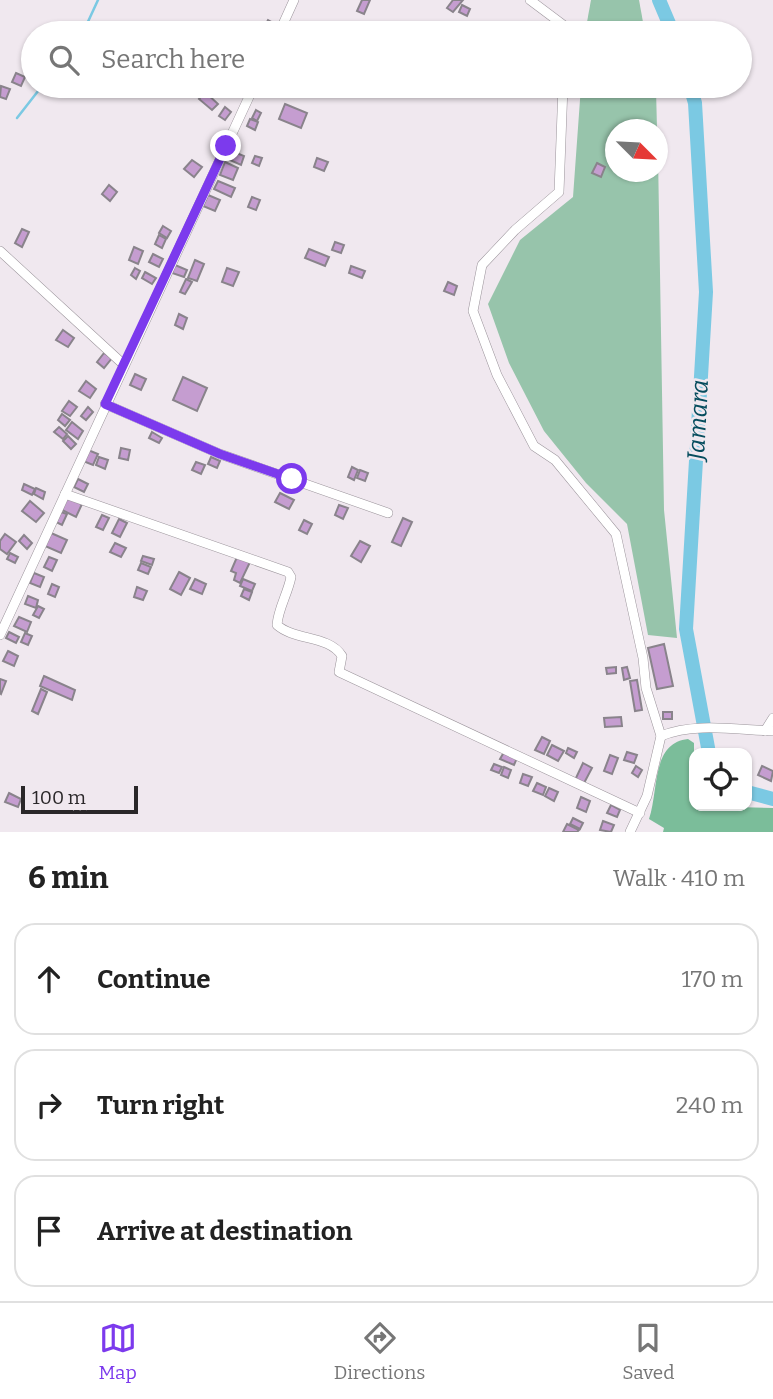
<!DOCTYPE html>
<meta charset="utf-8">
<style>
:root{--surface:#fff;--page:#f6f6f6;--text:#222;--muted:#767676;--line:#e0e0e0;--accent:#7c3aed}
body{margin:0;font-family:Bitter,serif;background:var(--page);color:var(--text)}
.controls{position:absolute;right:21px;bottom:21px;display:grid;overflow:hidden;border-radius:14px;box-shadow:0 2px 5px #0004}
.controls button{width:63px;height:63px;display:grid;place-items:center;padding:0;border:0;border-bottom:2px solid var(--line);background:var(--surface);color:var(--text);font:35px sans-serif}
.compass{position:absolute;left:605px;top:119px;width:63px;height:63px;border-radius:50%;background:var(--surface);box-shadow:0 2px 5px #0004;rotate:114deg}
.scale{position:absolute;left:21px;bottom:18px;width:117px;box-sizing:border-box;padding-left:7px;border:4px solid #2a2729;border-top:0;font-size:19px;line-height:24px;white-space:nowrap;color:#2a2729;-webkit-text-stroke:5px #f0e8ef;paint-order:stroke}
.stop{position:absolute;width:21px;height:21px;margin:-16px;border:5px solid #7c3aed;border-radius:50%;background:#fff}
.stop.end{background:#7c3aed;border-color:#fff;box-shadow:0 2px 7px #0008}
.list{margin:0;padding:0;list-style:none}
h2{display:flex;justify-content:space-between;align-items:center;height:91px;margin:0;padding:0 28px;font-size:30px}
h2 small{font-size:23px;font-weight:400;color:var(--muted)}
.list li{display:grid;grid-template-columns:46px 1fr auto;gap:21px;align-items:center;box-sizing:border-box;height:112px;margin:0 14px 14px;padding:0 14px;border:2px solid var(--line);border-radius:21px}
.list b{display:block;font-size:26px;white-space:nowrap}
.list em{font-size:23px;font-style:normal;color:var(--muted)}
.icon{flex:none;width:38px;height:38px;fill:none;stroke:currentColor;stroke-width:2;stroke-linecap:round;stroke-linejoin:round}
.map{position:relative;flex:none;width:773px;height:832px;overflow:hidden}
.search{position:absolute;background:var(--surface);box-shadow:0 2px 5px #0004;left:21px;right:21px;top:21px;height:77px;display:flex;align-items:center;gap:18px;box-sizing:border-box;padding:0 24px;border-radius:38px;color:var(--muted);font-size:26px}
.sheet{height:469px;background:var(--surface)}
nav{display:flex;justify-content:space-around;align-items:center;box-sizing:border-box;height:98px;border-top:2px solid var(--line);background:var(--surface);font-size:19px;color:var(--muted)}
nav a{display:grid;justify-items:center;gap:4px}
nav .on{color:var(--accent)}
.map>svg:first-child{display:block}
.green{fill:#97c4ab}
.forest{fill:#7bbd9a}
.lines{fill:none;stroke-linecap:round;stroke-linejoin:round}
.stream{stroke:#7bc9e3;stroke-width:2.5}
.river{stroke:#7bc9e3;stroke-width:14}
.building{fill:#c59dd0;stroke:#89838b;stroke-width:2}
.street-casing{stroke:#9b949b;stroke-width:10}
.street{stroke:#fff;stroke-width:9}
.route{stroke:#7c3aed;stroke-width:9}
.labels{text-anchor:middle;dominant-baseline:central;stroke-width:5;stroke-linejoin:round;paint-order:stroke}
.water-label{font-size:24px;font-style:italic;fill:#064d5e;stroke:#f0e8ef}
</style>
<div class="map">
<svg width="773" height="832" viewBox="0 0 773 832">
<rect width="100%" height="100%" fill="#f0e8ef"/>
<g class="green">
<path d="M591,0H639L645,33H585Z"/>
<path d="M581,86H656V89L657,129L616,130V172H658V155L664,510L677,638L648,635L627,524L586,483L544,431L509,363L488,304L520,240L573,197Z"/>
</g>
<path class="forest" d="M688,739L694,743V806L773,808V832H663L664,828L649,819C659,790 651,743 688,739Z"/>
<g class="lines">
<g class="stream">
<path d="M75,33L86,26L98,0"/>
<path d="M17,118L42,86"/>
</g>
<g class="river">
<path d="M659,0L673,33"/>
<path d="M690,86L695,103L706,292L686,629L709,753"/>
<path d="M747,792L773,799"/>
</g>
</g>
<g class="building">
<path d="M362,0H370L364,14L357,11Z"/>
<path d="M453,0H463L453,12L447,8Z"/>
<path d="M462,5L470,9L467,16L459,12Z"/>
<path d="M268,20L275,24L271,33L262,31Z"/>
<rect x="579" y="25" width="14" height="8"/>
<path d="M16,73L25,77L21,86L12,82Z"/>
<path d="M1,86L10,89L6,99L0,97Z"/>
<path d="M205,92L218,104L212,110L199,99Z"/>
<path d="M285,104L307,113L301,128L279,119Z"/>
<path d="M225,107L231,112L225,120L219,116Z"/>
<path d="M256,110L261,113L257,121L252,118Z"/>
<path d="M250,119L258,122L255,130L247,126Z"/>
<path d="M234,152L244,156L241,165L230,160Z"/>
<path d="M255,156L262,158L259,166L252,163Z"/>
<path d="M317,158L328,162L324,171L314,167Z"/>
<path d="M192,160L202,167L194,177L184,169Z"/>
<path d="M225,162L238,168L233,180L220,175Z"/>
<path d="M597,163L605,167L601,177L592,173Z"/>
<path d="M218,181L235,188L231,197L214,189Z"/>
<path d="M109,185L117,192L110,201L102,194Z"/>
<path d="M208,195L220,200L215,211L203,206Z"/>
<path d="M252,197L260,200L256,210L248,207Z"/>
<path d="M163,226L171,231L167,238L159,233Z"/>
<path d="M22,229L29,232L22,247L15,243Z"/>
<path d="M159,235L166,239L162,248L155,244Z"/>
<path d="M335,242L344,245L341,253L332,250Z"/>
<path d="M134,247L143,251L138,264L129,260Z"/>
<path d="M309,249L329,257L325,266L305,258Z"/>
<path d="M153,254L163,259L159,267L149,262Z"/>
<path d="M195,260L204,264L197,281L188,278Z"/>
<path d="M175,265L187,270L184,277L172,273Z"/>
<path d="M351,266L365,271L362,278L349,273Z"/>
<path d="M135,268L140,271L136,279L131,275Z"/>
<path d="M227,268L239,272L233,286L222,282Z"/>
<path d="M145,272L156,278L152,284L142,278Z"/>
<path d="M186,279L192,282L185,294L180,292Z"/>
<path d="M448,282L457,286L454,295L444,291Z"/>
<path d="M179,314L187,318L183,329L175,325Z"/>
<path d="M63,330L74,338L68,347L56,340Z"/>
<path d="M104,353L112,358L104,368L97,362Z"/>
<path d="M135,374L146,379L141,390L130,385Z"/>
<path d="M183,377L207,388L197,411L173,400Z"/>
<path d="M86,381L96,389L90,398L79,391Z"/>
<path d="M69,401L77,407L70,416L62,411Z"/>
<path d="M88,407L93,412L86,420L81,416Z"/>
<path d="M62,414L70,420L65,426L58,420Z"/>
<path d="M72,422L83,431L78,439L66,430Z"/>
<path d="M59,427L67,434L63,439L54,432Z"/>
<path d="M152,432L162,438L159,443L149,438Z"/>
<path d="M68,436L76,444L71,449L63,441Z"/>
<path d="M121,448L130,450L128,460L119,458Z"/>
<path d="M88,450L98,454L93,465L83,461Z"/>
<path d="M99,457L108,460L105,469L96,465Z"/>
<path d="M211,457L220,461L217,468L208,464Z"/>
<path d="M196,462L205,465L201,474L192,470Z"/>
<path d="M352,467L358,470L354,480L348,477Z"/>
<path d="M360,470L368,473L365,481L357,478Z"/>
<path d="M78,479L88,484L84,492L74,487Z"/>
<path d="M24,484L35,489L32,495L22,490Z"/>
<path d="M36,488L45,492L43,499L34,494Z"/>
<path d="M280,493L294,500L289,509L275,502Z"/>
<path d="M67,497L82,504L76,517L62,510Z"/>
<path d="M30,501L44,513L36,522L22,511Z"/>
<path d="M339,505L348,508L343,519L335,515Z"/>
<path d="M61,512L67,514L62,525L56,522Z"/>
<path d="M102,515L109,518L103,530L96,527Z"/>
<path d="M403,518L412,522L401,546L392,542Z"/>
<path d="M119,519L127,523L120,537L112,533Z"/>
<path d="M304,520L312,524L307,534L299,530Z"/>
<path d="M51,533L67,540L61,553L45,546Z"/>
<path d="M5,534L16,542L7,554L0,549V541Z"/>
<path d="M24,535L32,543L27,549L19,541Z"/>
<path d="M360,541L370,546L361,562L351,556Z"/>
<path d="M115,543L126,548L121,557L110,552Z"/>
<path d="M10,553L18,557L15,563L7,559Z"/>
<path d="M143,556L154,559L152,565L141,561Z"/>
<path d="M49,557L57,560L52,571L44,567Z"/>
<path d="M237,557L250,562L240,583L234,580L236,573L231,571Z"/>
<path d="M141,563L151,567L148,574L138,570Z"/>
<path d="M179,572L190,578L181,595L170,589Z"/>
<path d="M34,573L44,577L40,587L30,583Z"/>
<path d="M195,579L206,584L202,594L190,589Z"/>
<path d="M243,579L255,584L252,591L240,586Z"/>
<path d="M52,584L59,587L55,597L48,594Z"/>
<path d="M137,587L147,591L143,600L134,597Z"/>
<path d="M244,589L252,592L249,600L241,596Z"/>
<path d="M28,596L38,600L36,608L25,604Z"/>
<path d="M38,606L44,609L39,618L33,615Z"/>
<path d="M19,617L31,622L27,632L14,626Z"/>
<path d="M9,632L19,637L16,643L6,638Z"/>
<path d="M25,633L32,636L28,645L21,642Z"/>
<path d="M664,644L673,686L657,689L648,648Z"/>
<path d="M8,651L18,656L14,666L3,661Z"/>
<path d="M616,667V673L607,674L606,668Z"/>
<path d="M627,667L630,678L624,680L622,668Z"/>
<path d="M44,676L75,690L72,700L40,686Z"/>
<path d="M0,679L6,681L1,694L0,693Z"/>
<path d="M637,680L642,710L635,711L630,681Z"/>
<path d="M41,689L47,692L38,714L32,711Z"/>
<rect x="663" y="712" width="9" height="7"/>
<path d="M621,717L622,726L605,727L604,718Z"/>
<path d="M542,737L550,741L544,754L535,750Z"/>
<path d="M552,745L564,751L558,761L547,755Z"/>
<path d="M568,748L577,752L574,758L566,753Z"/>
<path d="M504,752L517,758L514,765L500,759Z"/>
<path d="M627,752L637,755L634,763L624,760Z"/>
<path d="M610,755L618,758L612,774L604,771Z"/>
<path d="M583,763L592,768L583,785L575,780Z"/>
<path d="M494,764L502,767L499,773L491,770Z"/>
<path d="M636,766L642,770L638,777L632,773Z"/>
<path d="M762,766L773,771L771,781L758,775Z"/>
<path d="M504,767L511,770L508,778L501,775Z"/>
<path d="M523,774L532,777L528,786L520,783Z"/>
<path d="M537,783L546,787L543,795L533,791Z"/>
<path d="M549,788L558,792L554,801L545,796Z"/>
<path d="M9,793L21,799L18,807L5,802Z"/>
<path d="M581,797L590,801L586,812L577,808Z"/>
<path d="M611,805L620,810L617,817L607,813Z"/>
<path d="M573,818L583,823L580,829L570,824Z"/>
<path d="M603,821L614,825L611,832L600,830Z"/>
<path d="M567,824L579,830L577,832H563Z"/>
</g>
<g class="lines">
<g class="street-casing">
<g id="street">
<path d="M530,0L566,27V33"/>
<path d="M279,33L294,0"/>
<path d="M563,86L559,192L515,230L482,265L473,311L497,375L534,446L555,460L616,534L643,658L646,688L661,736L647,796L630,832"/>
<path d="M0,251L123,364"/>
<path d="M105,404L220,454L388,513"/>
<path d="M65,494L288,572L291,577C288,593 278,609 277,625C295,641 329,635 342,656L339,672L640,813"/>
<path d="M0,635L254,86"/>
<path d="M765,731L773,718"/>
<path d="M661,736C695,722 737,730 773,731"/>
</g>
</g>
<use href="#street" class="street"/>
</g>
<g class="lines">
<path class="route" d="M226,146L105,404L220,454L292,479"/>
</g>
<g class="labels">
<g class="water-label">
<text transform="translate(698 420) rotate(-87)">Jamara</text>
</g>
</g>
</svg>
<div class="controls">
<button><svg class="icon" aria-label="locate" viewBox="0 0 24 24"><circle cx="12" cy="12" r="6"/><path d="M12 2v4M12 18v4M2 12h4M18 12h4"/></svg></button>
</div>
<svg class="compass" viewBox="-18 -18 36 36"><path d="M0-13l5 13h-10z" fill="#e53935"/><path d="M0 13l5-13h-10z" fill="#767676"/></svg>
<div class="scale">100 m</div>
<div class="stop" style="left:292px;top:479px"></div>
<div class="stop end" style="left:226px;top:146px"></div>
<div class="search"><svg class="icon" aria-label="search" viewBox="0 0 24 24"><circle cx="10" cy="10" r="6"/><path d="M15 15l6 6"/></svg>Search here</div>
</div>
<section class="sheet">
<h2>6 min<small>Walk · 410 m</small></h2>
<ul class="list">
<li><svg class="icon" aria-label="ahead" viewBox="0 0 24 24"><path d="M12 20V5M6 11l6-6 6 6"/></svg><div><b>Continue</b></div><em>170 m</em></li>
<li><svg class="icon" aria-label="right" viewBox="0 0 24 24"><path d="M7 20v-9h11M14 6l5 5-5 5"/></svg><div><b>Turn right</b></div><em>240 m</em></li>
<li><svg class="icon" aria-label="arrive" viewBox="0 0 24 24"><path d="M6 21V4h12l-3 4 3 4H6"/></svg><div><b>Arrive at destination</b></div></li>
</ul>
</section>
<nav>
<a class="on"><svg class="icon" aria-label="map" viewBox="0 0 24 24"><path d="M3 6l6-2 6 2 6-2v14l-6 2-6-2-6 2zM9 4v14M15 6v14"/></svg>Map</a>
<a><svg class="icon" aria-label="directions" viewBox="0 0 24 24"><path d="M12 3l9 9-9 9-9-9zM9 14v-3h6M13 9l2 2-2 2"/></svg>Directions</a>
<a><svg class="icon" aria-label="saved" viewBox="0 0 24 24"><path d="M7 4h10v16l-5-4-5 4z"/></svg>Saved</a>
</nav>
